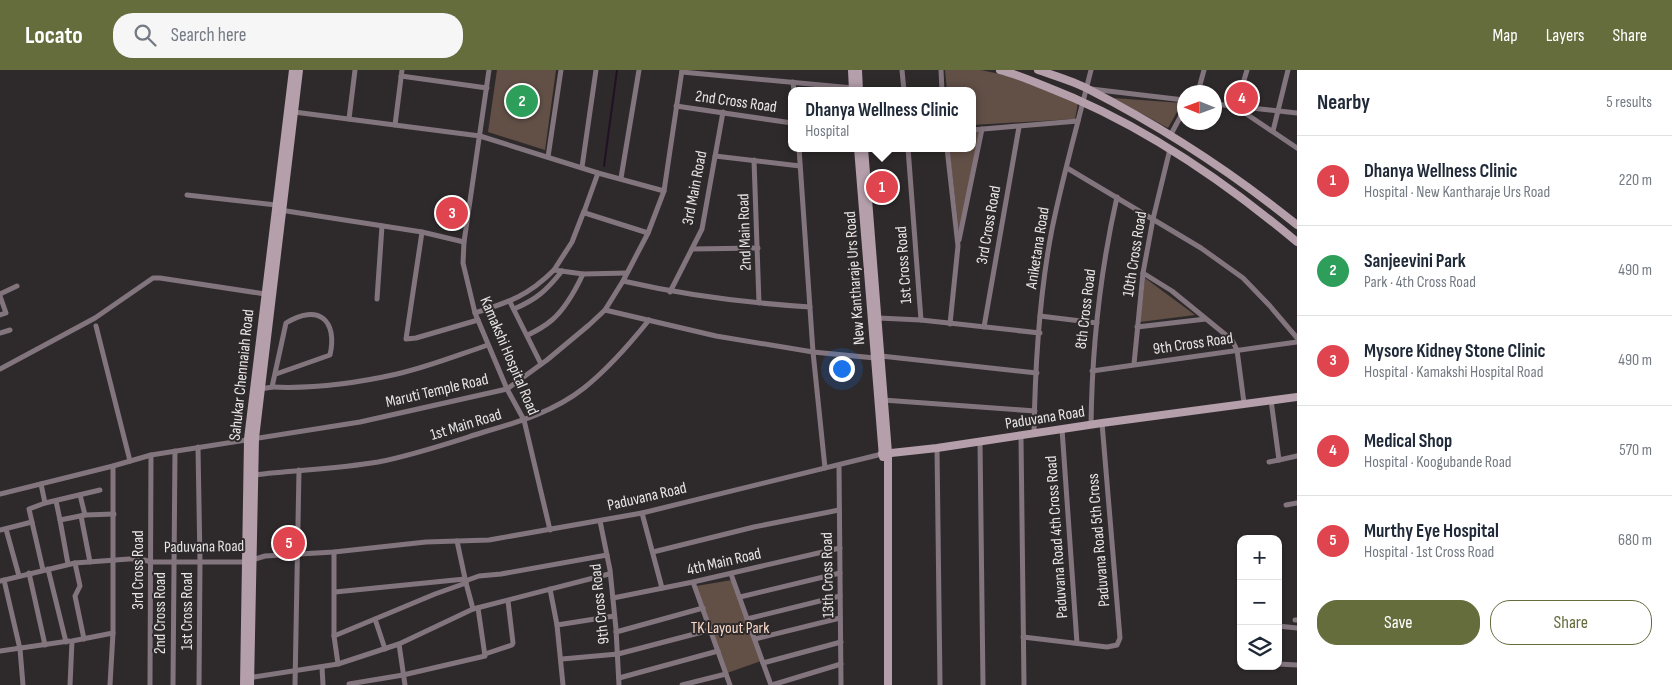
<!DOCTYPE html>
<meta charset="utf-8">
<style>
:root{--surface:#fff;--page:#f6f6f7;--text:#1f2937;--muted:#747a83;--line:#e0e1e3;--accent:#656d3d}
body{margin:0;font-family:"Sofia Sans Condensed",sans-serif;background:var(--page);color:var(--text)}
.controls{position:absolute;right:15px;bottom:15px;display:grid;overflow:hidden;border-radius:10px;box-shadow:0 1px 4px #0004}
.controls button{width:45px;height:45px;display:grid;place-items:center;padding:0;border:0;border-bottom:1px solid var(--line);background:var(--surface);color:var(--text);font:25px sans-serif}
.compass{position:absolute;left:1177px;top:15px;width:45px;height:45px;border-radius:50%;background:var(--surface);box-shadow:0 1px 4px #0004;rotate:271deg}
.you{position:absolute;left:841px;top:298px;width:18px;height:18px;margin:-12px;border:4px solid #fff;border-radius:50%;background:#1a73e8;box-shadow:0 0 0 8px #1a73e833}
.badge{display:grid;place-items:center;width:32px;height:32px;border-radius:50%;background:var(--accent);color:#fff;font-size:16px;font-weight:700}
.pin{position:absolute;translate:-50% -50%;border:2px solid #fff;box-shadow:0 1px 5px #0006}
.popup{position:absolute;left:788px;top:17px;width:188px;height:65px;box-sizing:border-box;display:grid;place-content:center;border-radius:10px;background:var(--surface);filter:drop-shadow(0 1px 4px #0005);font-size:16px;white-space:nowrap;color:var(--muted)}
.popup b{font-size:19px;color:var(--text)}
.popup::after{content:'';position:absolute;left:50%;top:100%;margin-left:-10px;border:10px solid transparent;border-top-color:var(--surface)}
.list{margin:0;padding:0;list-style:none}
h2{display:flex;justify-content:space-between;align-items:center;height:65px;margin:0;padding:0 20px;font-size:21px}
h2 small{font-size:16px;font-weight:400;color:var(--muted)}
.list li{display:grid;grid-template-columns:32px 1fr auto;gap:15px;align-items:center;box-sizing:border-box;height:90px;padding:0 20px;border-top:1px solid var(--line)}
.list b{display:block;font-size:19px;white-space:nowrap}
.list p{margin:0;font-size:16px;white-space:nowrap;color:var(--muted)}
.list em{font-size:16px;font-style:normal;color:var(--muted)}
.actions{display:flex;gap:10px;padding:15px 20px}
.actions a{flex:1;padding:11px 0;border:1px solid var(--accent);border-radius:20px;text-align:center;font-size:18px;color:var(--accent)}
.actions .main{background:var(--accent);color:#fff}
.icon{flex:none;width:28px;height:28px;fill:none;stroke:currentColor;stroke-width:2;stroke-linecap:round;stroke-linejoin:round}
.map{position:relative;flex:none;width:1297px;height:615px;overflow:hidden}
header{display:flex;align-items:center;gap:30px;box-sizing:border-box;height:70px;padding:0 25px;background:var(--accent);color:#fff}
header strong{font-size:24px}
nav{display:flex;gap:28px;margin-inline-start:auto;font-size:18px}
.search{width:350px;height:45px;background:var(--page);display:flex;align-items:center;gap:12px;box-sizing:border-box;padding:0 18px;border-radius:20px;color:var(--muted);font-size:19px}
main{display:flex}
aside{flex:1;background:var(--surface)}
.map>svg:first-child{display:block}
.green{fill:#625047}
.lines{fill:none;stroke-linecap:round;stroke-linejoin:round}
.stream{stroke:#211124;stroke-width:2}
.street{stroke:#83757d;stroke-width:5}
.secondary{stroke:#b49fab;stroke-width:8}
.labels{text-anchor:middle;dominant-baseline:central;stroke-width:4;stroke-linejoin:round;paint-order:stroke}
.street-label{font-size:16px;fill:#e8e5e6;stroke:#2e2a2b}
.park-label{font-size:16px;fill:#fad9c8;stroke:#2e2a2b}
</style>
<header>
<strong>Locato</strong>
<div class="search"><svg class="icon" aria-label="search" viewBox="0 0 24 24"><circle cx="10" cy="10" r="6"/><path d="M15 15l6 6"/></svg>Search here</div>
<nav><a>Map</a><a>Layers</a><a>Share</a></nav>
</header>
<main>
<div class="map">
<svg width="1297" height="615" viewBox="0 0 1297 615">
<rect width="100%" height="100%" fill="#2e2a2b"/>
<g class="green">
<path d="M497,0H556L545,80L488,62Z"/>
<path d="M945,0H981L1009,6L1078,33L1075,49L972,55V21H947Z"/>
<path d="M1113,28L1182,33L1168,58Z"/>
<path d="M972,62H980L959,160L949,78H972Z"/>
<path d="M1145,208L1195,245L1140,252Z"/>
<path d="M732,510L761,591L727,603L696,516Z"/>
</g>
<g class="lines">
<path class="stream" d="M604,96L617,0"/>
<g class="street">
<path d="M489,0L464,172L463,193L475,243L507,319L524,350L550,460"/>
<path d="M902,0L904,21"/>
<path d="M941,0L942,21"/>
<path d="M1247,0L1236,37L1297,78"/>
<path d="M682,2L853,18"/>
<path d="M401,6L487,18"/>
<path d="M793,12L794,21"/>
<path d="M1091,19L1184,30"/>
<path d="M1198,22L1204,0"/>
<path d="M1214,34L1297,43"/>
<path d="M676,36L792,53"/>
<path d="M294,42L480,66L598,103L664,121"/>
<path d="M349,49L355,0"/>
<path d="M395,55L402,0"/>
<path d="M972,60L1078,51"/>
<path d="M1273,61L1288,0"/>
<path d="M1170,66L1184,40"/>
<path d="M799,78L813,282L825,398"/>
<path d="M908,78L921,250"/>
<path d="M947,78L958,176L950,254"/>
<path d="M715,86L800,96"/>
<path d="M548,87L561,0"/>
<path d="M754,90L759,233"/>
<path d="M582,97L596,0"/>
<path d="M1067,98L1201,178L1243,208L1270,236L1297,268"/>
<path d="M598,103L585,139V143L648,163"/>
<path d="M621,108L639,0"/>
<path d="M187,125L276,135"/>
<path d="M280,140L422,162L464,172"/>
<path d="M422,162L406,269L416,268L478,250"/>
<path d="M959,170L982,59"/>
<path d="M692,179L758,178"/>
<path d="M554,200L572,172L584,141"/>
<path d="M1143,203L1172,221L1232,270L1237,280L1244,333"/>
<path d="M623,211C684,225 747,233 810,237"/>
<path d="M670,222L702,159L723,42"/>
<path d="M0,224L17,216"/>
<path d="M0,226L6,243L0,245"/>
<path d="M377,229L382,156"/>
<path d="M510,232L541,294"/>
<path d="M514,239C537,229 546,221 562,201"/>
<path d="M605,240L716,266L813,282L875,288L881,286L1037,303"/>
<path d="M475,243C509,232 528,226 554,200L583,204L627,203"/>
<path d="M1040,246L1097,253"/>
<path d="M878,248L921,250L1040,263"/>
<path d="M96,256L130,391"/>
<path d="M984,257L1019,57"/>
<path d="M1137,257L1206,249"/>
<path d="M0,263L10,260"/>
<path d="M528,265C536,261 545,256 552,250C566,238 575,221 583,204"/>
<path d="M1134,294L1143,203L1153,149L1170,79"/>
<path d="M0,299L95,248L153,208H160L265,224"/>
<path d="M1092,301L1297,272"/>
<path d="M272,317C314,319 357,313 397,304C428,297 458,285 488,275"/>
<path d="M261,319L272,317L286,253C318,233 338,250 330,285L276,304"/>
<path d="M883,330L1035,341"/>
<path d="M1271,330L1279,390L1297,386"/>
<path d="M1091,355C1092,278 1100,202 1117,127"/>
<path d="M1062,359L1077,573"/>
<path d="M1034,364C1035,296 1039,226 1052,159C1063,105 1078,53 1091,0"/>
<path d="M1021,367L1024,615"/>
<path d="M980,372L983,615"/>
<path d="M198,377L200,492L199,615"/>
<path d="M937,378L940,615"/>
<path d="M1269,392L1279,390"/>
<path d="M839,395L841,615"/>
<path d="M254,405C295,400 337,399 378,392C414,385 449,373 484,362C519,352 555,341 584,318C609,298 629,275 649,250"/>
<path d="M41,414L45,433"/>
<path d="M0,424L113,396L151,385L360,352L507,319L547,290L589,255L605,240L623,211L648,163L664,121L682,0"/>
<path d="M80,425L85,445"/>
<path d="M56,431L60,450"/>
<path d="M1286,435L1297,433"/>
<path d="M642,443L662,518"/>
<path d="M81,446L90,492"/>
<path d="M600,451L610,500L616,559L619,615"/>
<path d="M6,459L19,506"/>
<path d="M0,460L32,452"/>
<path d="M457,471L466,513L473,539"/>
<path d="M334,482V566L338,594"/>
<path d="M653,482L754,457L839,440"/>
<path d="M75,493L80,516L75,526L84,569"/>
<path d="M68,494L60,450L85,445L114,444"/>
<path d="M48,499L66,572"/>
<path d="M43,500L29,439L45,433L100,420"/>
<path d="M29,503L45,575"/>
<path d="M731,504L771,615"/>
<path d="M4,510L20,579L23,615"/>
<path d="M0,511L75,493L129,489H141L151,492H246L265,486L334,482L426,472L489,470L642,443L882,384"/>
<path d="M465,511L479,506L501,504L607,485"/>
<path d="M693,512L730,615"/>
<path d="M550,519L557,555L563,615"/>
<path d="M335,522L465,509"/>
<path d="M740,527L840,503"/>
<path d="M613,528L693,512L840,478"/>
<path d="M375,549L385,579"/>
<path d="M747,549L840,526"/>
<path d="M1295,550H1297"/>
<path d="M557,555L614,546"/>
<path d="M1278,556L1297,558"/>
<path d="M616,562L703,538"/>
<path d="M334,566L435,524L466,513"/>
<path d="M1023,567L1107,577L1117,575L1120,568L1102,353"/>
<path d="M755,569L840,548"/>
<path d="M399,574L405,615"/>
<path d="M0,581L69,571"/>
<path d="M485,584L512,575L513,573L508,531"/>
<path d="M562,589L618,584L710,560"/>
<path d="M763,593L841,572"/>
<path d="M1278,594L1297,595"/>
<path d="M322,597L323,615"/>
<path d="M247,608L338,594L399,574L473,539L609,504"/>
<path d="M619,608L718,581"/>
<path d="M349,614L403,605L485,586L478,538"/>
<path d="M70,615L72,571L113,563"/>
<path d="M110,615L113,563V396"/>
<path d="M150,615L151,385"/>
<path d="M173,615L175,381"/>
<path d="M295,615L299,400"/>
<path d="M682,615L726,604"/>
<path d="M772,615L841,594"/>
</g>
<g class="secondary">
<path d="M852,0L853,21"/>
<path d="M858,0L859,21"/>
<path d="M1000,0C1016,4 1032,11 1047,17C1138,52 1222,109 1297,172"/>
<path d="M1038,0C1055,6 1073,11 1088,19C1162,57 1233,103 1297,155"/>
<path d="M858,78L883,387"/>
<path d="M864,78L888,383V615"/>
<path d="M882,384L937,378L1102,353L1297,327"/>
<path d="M244,615L248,369L293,0"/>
<path d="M250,615L255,368L299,0"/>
</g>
</g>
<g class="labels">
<g class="street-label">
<text transform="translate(736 32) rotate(8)">2nd Cross Road</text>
<text transform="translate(695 118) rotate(-79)">3rd Main Road</text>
<text transform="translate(989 155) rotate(-80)">3rd Cross Road</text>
<text transform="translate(745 162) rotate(-92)">2nd Main Road</text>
<text transform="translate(1038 178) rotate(-81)">Aniketana Road</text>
<text transform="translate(1135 184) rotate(-81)">10th Cross Road</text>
<text transform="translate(904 195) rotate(-94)">1st Cross Road</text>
<text transform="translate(855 208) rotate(-94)">New Kantharaje Urs Road</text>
<text transform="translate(1086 239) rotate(-83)">8th Cross Road</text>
<text transform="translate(1193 274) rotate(-8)">9th Cross Road</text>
<text transform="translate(509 286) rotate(67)">Kamakshi Hospital Road</text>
<text transform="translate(242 305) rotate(-84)">Sahukar Chennaiah Road</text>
<text transform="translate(437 321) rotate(-13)">Maruti Temple Road</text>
<text transform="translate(1045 348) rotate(-9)">Paduvana Road</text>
<text transform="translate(466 355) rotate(-17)">1st Main Road</text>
<text transform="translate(647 427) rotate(-13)">Paduvana Road</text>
<text transform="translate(1057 467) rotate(-94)">Paduvana Road 4th Cross Road</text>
<text transform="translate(1099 470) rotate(-95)">Paduvana Road 5th Cross</text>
<text transform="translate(204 477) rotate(-1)">Paduvana Road</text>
<text transform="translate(724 492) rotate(-13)">4th Main Road</text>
<text transform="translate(138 500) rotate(-90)">3rd Cross Road</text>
<text transform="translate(828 505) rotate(-91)">13th Cross Road</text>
<text transform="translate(600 534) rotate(-96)">9th Cross Road</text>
<text transform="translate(187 541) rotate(-90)">1st Cross Road</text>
<text transform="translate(160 543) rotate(-90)">2nd Cross Road</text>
</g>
<g class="park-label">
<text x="730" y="558">TK Layout Park</text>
</g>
</g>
</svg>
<div class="controls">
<button>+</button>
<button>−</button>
<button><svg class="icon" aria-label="layers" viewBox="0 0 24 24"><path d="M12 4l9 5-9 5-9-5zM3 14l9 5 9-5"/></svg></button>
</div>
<svg class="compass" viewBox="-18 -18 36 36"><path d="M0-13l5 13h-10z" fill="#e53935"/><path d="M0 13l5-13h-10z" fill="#747a83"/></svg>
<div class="you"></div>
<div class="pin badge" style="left:882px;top:117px;background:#e0444e">1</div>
<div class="popup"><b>Dhanya Wellness Clinic</b>Hospital</div>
<div class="pin badge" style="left:522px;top:31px;background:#2e9e5b">2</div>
<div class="pin badge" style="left:452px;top:143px;background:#e0444e">3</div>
<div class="pin badge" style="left:1242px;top:28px;background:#e0444e">4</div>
<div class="pin badge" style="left:289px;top:473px;background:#e0444e">5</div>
</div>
<aside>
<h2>Nearby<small>5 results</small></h2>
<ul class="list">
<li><span class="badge" style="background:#e0444e">1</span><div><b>Dhanya Wellness Clinic</b><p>Hospital · New Kantharaje Urs Road</p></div><em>220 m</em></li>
<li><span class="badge" style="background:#2e9e5b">2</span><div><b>Sanjeevini Park</b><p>Park · 4th Cross Road</p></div><em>490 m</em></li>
<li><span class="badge" style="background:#e0444e">3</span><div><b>Mysore Kidney Stone Clinic</b><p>Hospital · Kamakshi Hospital Road</p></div><em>490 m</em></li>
<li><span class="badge" style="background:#e0444e">4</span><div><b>Medical Shop</b><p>Hospital · Koogubande Road</p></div><em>570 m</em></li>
<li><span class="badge" style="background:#e0444e">5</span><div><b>Murthy Eye Hospital</b><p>Hospital · 1st Cross Road</p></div><em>680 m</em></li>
</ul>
<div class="actions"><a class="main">Save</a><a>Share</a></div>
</aside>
</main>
